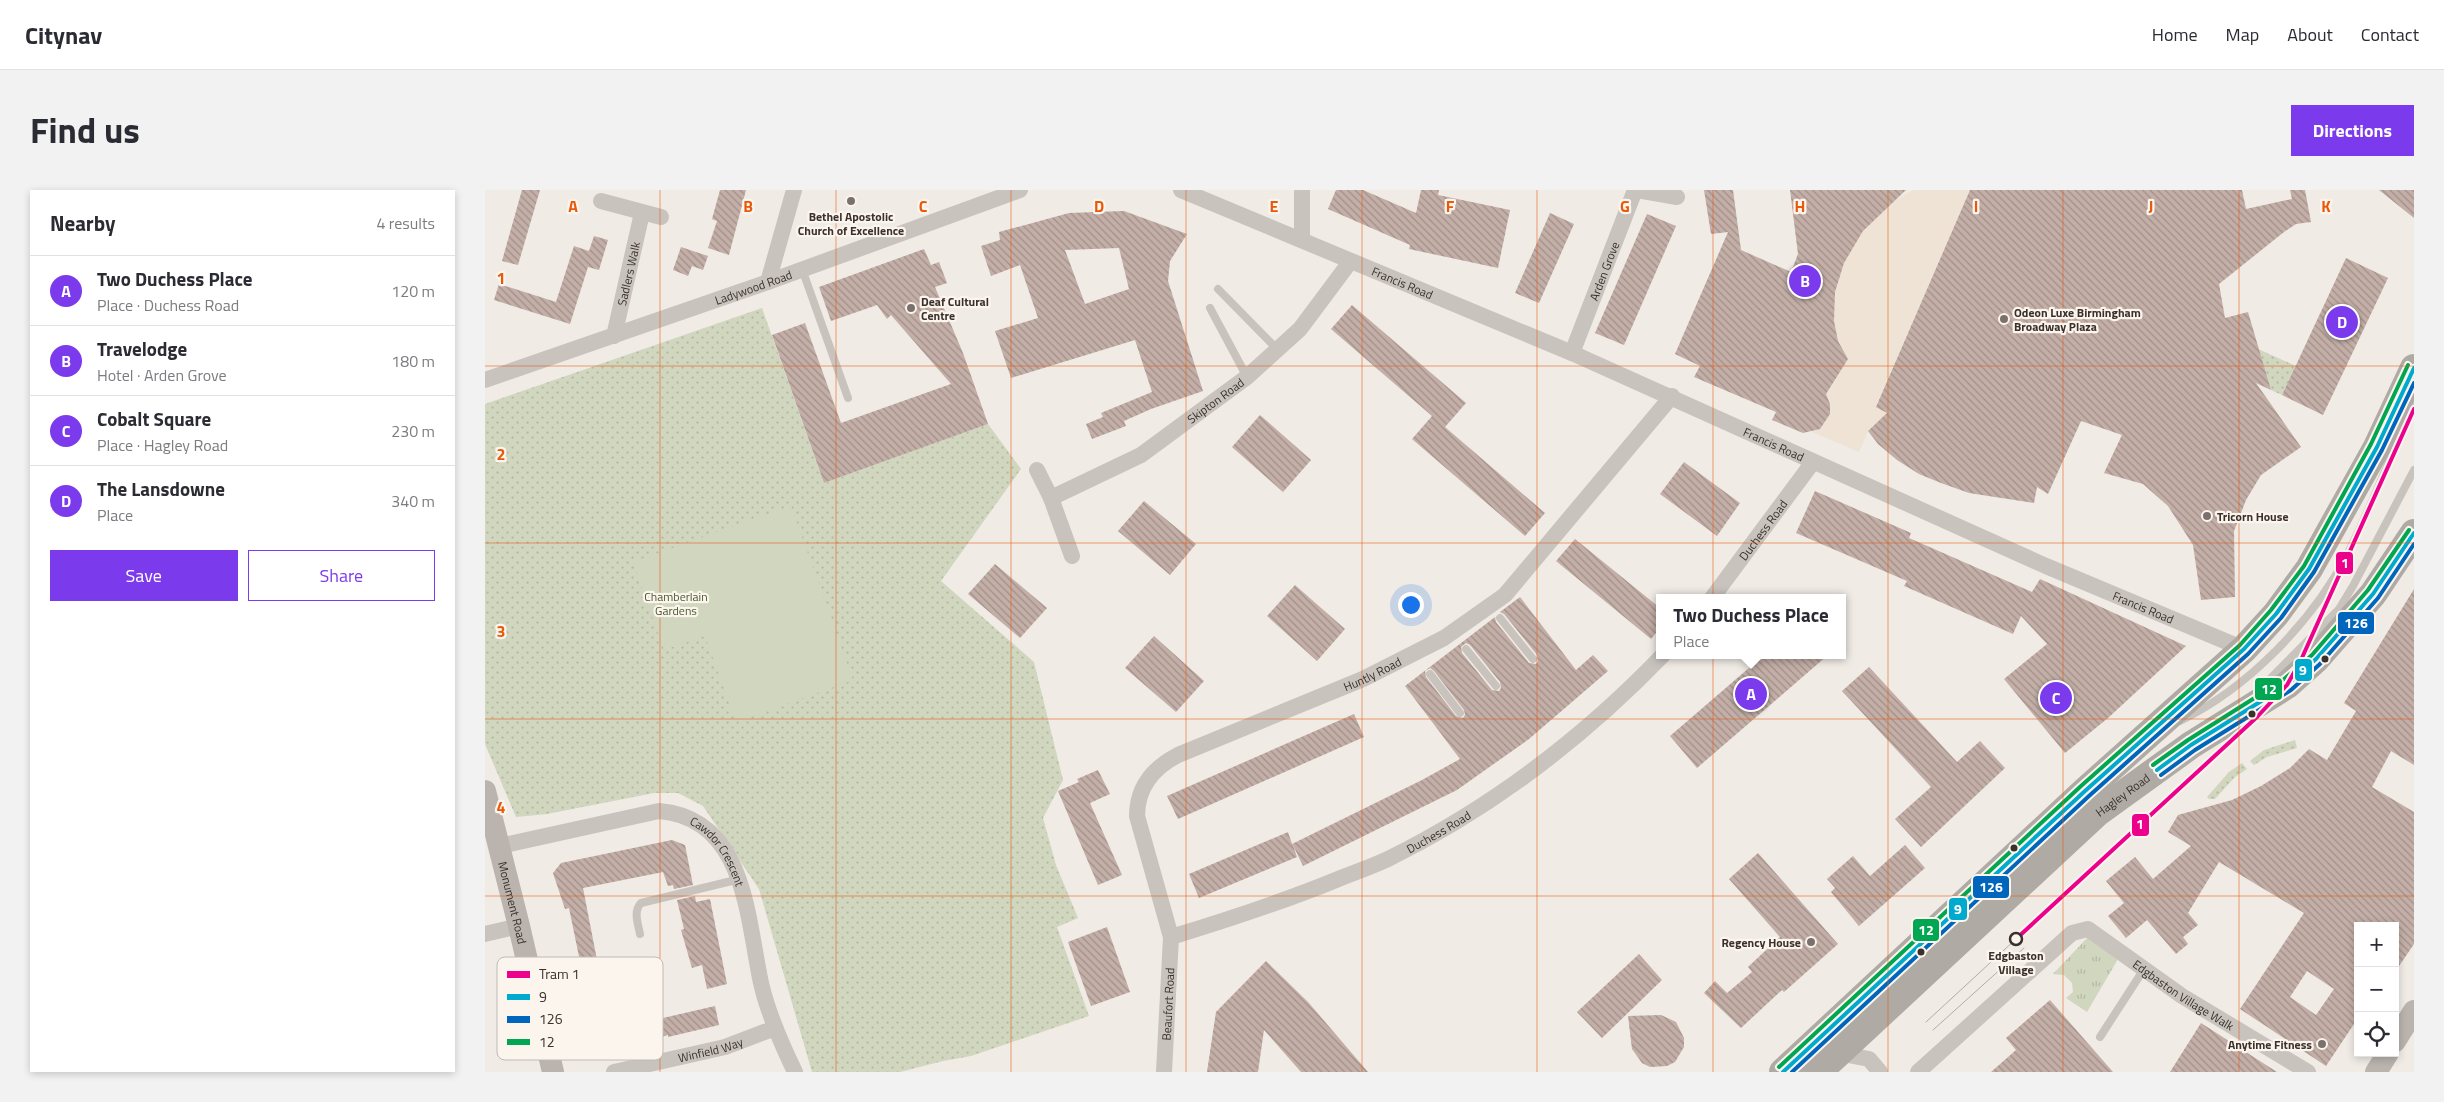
<!DOCTYPE html>
<meta charset="utf-8">
<style>
:root{--surface:#fff;--page:#f2f2f3;--text:#2b2b33;--muted:#7c7c81;--line:#e1e1e2;--accent:#7c3aed}
body{margin:0;font-family:"Titillium Web",sans-serif;background:var(--page);color:var(--text)}
.controls{position:absolute;right:15px;bottom:15px;display:grid;overflow:hidden;border-radius:0px;box-shadow:0 2px 8px #0003}
.controls button{width:45px;height:45px;display:grid;place-items:center;padding:0;border:0;border-bottom:1px solid var(--line);background:var(--surface);color:var(--text);font:25px sans-serif}
.you{position:absolute;left:925px;top:414px;width:18px;height:18px;margin:-12px;border:4px solid #fff;border-radius:50%;background:#1a73e8;box-shadow:0 0 0 8px #1a73e833}
.badge{display:grid;place-items:center;width:32px;height:32px;border-radius:50%;background:var(--accent);color:#fff;font-size:16px;font-weight:700}
.pin{position:absolute;translate:-50% -50%;border:2px solid #fff;box-shadow:0 1px 5px #0006}
.popup{position:absolute;left:1171px;top:404px;width:190px;height:65px;box-sizing:border-box;display:grid;place-content:center;border-radius:0px;background:var(--surface);filter:drop-shadow(0 1px 4px #0005);font-size:16px;white-space:nowrap;color:var(--muted)}
.popup b{font-size:19px;color:var(--text)}
.popup::after{content:'';position:absolute;left:50%;top:100%;margin-left:-10px;border:10px solid transparent;border-top-color:var(--surface)}
.list{margin:0;padding:0;list-style:none}
h2{display:flex;justify-content:space-between;align-items:center;height:65px;margin:0;padding:0 20px;font-size:21px}
h2 small{font-size:16px;font-weight:400;color:var(--muted)}
.list li{display:grid;grid-template-columns:32px 1fr auto;gap:15px;align-items:center;box-sizing:border-box;height:70px;padding:0 20px;border-top:1px solid var(--line)}
.list b{display:block;font-size:19px;white-space:nowrap}
.list p{margin:0;font-size:16px;white-space:nowrap;color:var(--muted)}
.list em{font-size:16px;font-style:normal;color:var(--muted)}
.actions{display:flex;gap:10px;padding:15px 20px}
.actions a{flex:1;padding:11px 0;border:1px solid var(--accent);border-radius:0px;text-align:center;font-size:18px;color:var(--accent)}
.actions .main{background:var(--accent);color:#fff}
.icon{flex:none;width:28px;height:28px;fill:none;stroke:currentColor;stroke-width:2;stroke-linecap:round;stroke-linejoin:round}
.map{position:relative;flex:none;width:1929px;height:882px;overflow:hidden;border-radius:0px}
header{display:flex;align-items:center;gap:30px;box-sizing:border-box;height:70px;padding:0 25px;background:var(--surface);border-bottom:1px solid var(--line)}
header strong{font-size:24px}
nav{display:flex;gap:28px;margin-inline-start:auto;font-size:18px}
.intro{display:flex;align-items:center;justify-content:space-between;box-sizing:border-box;height:120px;padding:0 30px}
h1{margin:0;font-size:35px}
.button{padding:12px 22px;border-radius:0px;background:var(--accent);color:#fff;font-size:18px;font-weight:700}
main{display:flex;gap:30px;padding:0 30px}
aside{flex:1;background:var(--surface);border-radius:0px;box-shadow:0 2px 8px #0003}
.map>svg:first-child{display:block}
.grass{fill:url(#grass-tufts)}
.park{fill:url(#park-dots)}
.pitch{fill:#d1d6bf}
.plaza{fill:#eee3d5}
.building{fill:url(#building-back-hatch);fill-rule:evenodd}
.lines{fill:none;stroke-linecap:round;stroke-linejoin:round}
.lane{stroke:#c9c3be;stroke-width:8}
.street{stroke:#c9c3be;stroke-width:16}
.secondary{stroke:#bab3ae;stroke-width:22}
.highway{stroke:#afaaa4;stroke-width:28}
.tram{stroke:#b1aca8;stroke-width:1}
.bus-1-casing{stroke:#fbf5ee;stroke-width:8}
.bus-2-casing{stroke:#fbf5ee;stroke-width:8}
.bus-3-casing{stroke:#fbf5ee;stroke-width:8}
.bus-1{stroke:#00a9ce;stroke-width:4}
.bus-2{stroke:#0065bd;stroke-width:4}
.bus-3{stroke:#00a651;stroke-width:4}
.tram-1-casing{stroke:#fbf5ee;stroke-width:8}
.tram-1{stroke:#ec008c;stroke-width:4}
.grid{fill:none;stroke:#e8590c;stroke-width:1;stroke-opacity:0.55}
.poi-dot{fill:#7a716c;stroke:#fbf5ee;stroke-width:2}
.bus-dot{fill:#3b302b;stroke:#fbf5ee;stroke-width:2}
.stop-dot{fill:#fbf5ee;stroke:#3b302b;stroke-width:2.5}
.labels{text-anchor:middle;dominant-baseline:central;stroke-width:4.5;stroke-linejoin:round;paint-order:stroke}
.poi-label{font-size:12px;font-weight:bold;fill:#3b302b;stroke:#fbf5ee;text-anchor:start}
.street-label{font-size:12px;fill:#3b302b;stroke:#fbf5ee}
.park-label{font-size:12px;fill:#4a5a2e;stroke:#fbf5ee}
.stop-label{font-size:12px;font-weight:bold;fill:#3b302b;stroke:#fbf5ee}
.key{fill:#fbf5ee;stroke:#c1bab4;stroke-width:1}
.key-label{font-size:14px;fill:#3b302b}
.grid-label{font-size:16px;text-anchor:middle;font-weight:bold;fill:#e8590c;stroke:#fbf5ee;stroke-width:4.5;stroke-linejoin:round;paint-order:stroke}
.line-badge{stroke:#fbf5ee;stroke-width:2}
.badge-label{font-size:14px;text-anchor:middle;font-weight:bold;fill:#fff}
</style>
<header>
<strong>Citynav</strong>
<nav><a>Home</a><a>Map</a><a>About</a><a>Contact</a></nav>
</header>
<div class="intro"><h1>Find us</h1><a class="button">Directions</a></div>
<main>
<aside>
<h2>Nearby<small>4 results</small></h2>
<ul class="list">
<li><span class="badge">A</span><div><b>Two Duchess Place</b><p>Place · Duchess Road</p></div><em>120 m</em></li>
<li><span class="badge">B</span><div><b>Travelodge</b><p>Hotel · Arden Grove</p></div><em>180 m</em></li>
<li><span class="badge">C</span><div><b>Cobalt Square</b><p>Place · Hagley Road</p></div><em>230 m</em></li>
<li><span class="badge">D</span><div><b>The Lansdowne</b><p>Place</p></div><em>340 m</em></li>
</ul>
<div class="actions"><a class="main">Save</a><a>Share</a></div>
</aside>
<div class="map">
<svg width="1929" height="882" viewBox="0 0 1929 882">
<defs>
<pattern id="grass-tufts" width="24" height="20" patternUnits="userSpaceOnUse" patternTransform="scale(1.25)"><rect width="24" height="20" fill="#d1d6bf"/><path d="M3 7l-1-3M5 7V3M7 7l1-3M15 17l-1-3M17 17v-4M19 17l1-3" fill="none" stroke="#b4b8a4"/></pattern>
<pattern id="park-dots" width="8" height="8" patternUnits="userSpaceOnUse" patternTransform="scale(1.25)"><rect width="8" height="8" fill="#d1d6bf"/><path d="M2 2h.1M6 6h.1" fill="none" stroke="#b4b8a4" stroke-width="1.8" stroke-linecap="round"/></pattern>
<pattern id="building-back-hatch" width="6" height="6" patternUnits="userSpaceOnUse" patternTransform="scale(1.25)"><rect width="6" height="6" fill="#c3afa7"/><path d="M-1 5l2 2M0 0l6 6M5-1l2 2" fill="none" stroke="#a08f88"/></pattern>
</defs>
<rect width="100%" height="100%" fill="#f0ebe5"/>
<path class="grass" d="M1603,747L1633,769L1602,822L1581,808L1588,802L1587,793L1579,785L1568,784Z"/>
<g class="park">
<path d="M277,118L339,293L503,234L536,279L456,391L549,472L578,590L558,628L571,675L593,728L572,737L604,826L486,866L458,871L415,882H327L274,699L218,616L193,603H169L62,624L31,627L0,554V214Z"/>
<path d="M1773,159L1811,176L1797,205L1786,200Z"/>
<path d="M1810,550L1812,558L1782,567L1769,575L1765,571L1779,560Z"/>
<path d="M1757,573L1762,579L1750,587L1730,609H1724L1722,607L1744,582Z"/>
</g>
<path class="pitch" d="M306,316L368,490L251,532L220,446L179,460L148,372Z"/>
<path class="plaza" d="M1428,0H1485L1391,216L1402,223L1383,241L1374,262L1327,242L1335,238L1345,224V214L1341,204L1363,169L1353,151L1349,131L1350,102L1359,73L1378,41L1410,11Z"/>
<g class="building">
<path d="M37,0H55L33,75L17,71Z"/>
<path d="M235,0H261L244,65L223,58L232,31L227,29Z"/>
<path d="M851,0H878L931,23L936,0H954L953,5L1025,20L1013,78L924,59L925,55L843,19Z"/>
<path d="M1219,0H1248L1256,60L1306,82L1313,64L1305,0H1421L1378,41L1359,73L1350,102L1349,131L1353,151L1363,169L1341,204L1345,214V224L1335,239L1318,243L1287,230L1291,222L1209,187L1215,176L1190,164L1243,42L1226,44Z"/>
<path d="M1485,0H1757L1761,19L1807,9L1805,0H1820L1826,32L1811,34L1799,42L1734,94L1740,128L1763,122L1786,200L1771,193L1816,257L1776,285L1761,310L1749,341L1750,407L1716,410L1708,355L1683,316L1658,294L1619,283L1637,245L1596,231L1563,304L1552,297L1549,313L1484,303L1456,293L1434,284L1412,270L1393,254L1383,241L1402,223L1391,217Z"/>
<path d="M1894,0H1929V28Z"/>
<path d="M639,21L702,44L685,71L683,91L718,201L666,219L639,231L641,236L607,249L601,234L618,227L616,223L667,202L650,150L526,188L510,141L553,128L535,75L506,86L496,56L515,50L514,42L584,23ZM634,58L644,99L600,114L580,60Z"/>
<path d="M1065,23L1089,34L1054,113L1030,103Z"/>
<path d="M1162,24L1191,36L1139,155L1110,143Z"/>
<path d="M109,46L123,50L114,80L103,77L85,134L9,110L14,94L71,112L89,56L104,61Z"/>
<path d="M196,57L223,66L218,80L207,76L203,86L188,80Z"/>
<path d="M439,59L446,75L454,72L462,93L450,97L478,163L503,234L339,293L287,145L320,133L356,233L466,194L406,125L402,129L392,115L346,131L334,97Z"/>
<path d="M1861,68L1903,88L1838,225L1797,205Z"/>
<path d="M867,115L981,213L960,237L1060,323L1040,346L927,249L947,226L846,139Z"/>
<path d="M775,225L826,270L798,302L747,257Z"/>
<path d="M1199,272L1255,313L1232,346L1175,304Z"/>
<path d="M1330,301L1426,343L1424,348L1547,402L1555,389L1701,456L1623,528L1580,563L1519,489L1562,454L1536,426L1528,444L1419,396L1422,391L1311,343Z"/>
<path d="M659,311L711,354L685,385L633,341Z"/>
<path d="M1090,349L1175,418V438L1166,449L1071,371Z"/>
<path d="M510,374L562,418L535,448L483,404Z"/>
<path d="M810,395L860,439L832,471L782,426Z"/>
<path d="M1929,399V575L1906,561L1887,597L1929,622V754L1910,782V736H1873V828L1841,876L1755,819L1819,723L1734,672L1703,723L1713,735L1698,747L1703,754L1691,764L1662,730L1641,748L1623,726L1639,713L1621,691L1650,667L1668,689L1706,656L1683,642L1693,625L1747,610L1776,596L1805,578L1824,559L1842,570L1871,521L1859,513ZM1822,781L1849,799L1831,825L1805,807Z"/>
<path d="M1035,407L1091,480L1108,465L1123,481L1044,549L972,600L818,676L808,655L812,667L714,708L704,684L803,642L807,654L937,590L975,569L920,496L1010,427L1011,432L1044,473L1051,474L1053,471L1052,465L1019,424L1015,422ZM981,453L985,455L1015,492L1016,498L1014,501L1007,500L977,463L976,457ZM945,478L949,481L979,520L980,525L978,528L971,526L941,487L940,481Z"/>
<path d="M669,446L719,491L691,522L640,478Z"/>
<path d="M1279,465H1343L1212,578L1185,546Z"/>
<path d="M1384,477L1472,572L1495,551L1520,578L1436,657L1410,629L1446,597L1357,501Z"/>
<path d="M869,524L879,547L693,629L682,606Z"/>
<path d="M613,580L625,604L605,613L637,685L613,695L573,601L594,592L592,589Z"/>
<path d="M187,650L200,655L208,695L189,699L188,695L183,696L178,682L98,698L112,770L124,767L132,803L103,810L84,718L80,719L68,683L76,673Z"/>
<path d="M1420,655L1440,678L1374,736L1346,702L1350,698L1342,689L1368,666L1385,686Z"/>
<path d="M1273,663L1353,754L1299,802L1297,800L1256,838L1219,803L1230,791L1242,803L1267,782L1263,777L1295,747L1244,689Z"/>
<path d="M210,706L211,712L225,709L242,794L222,799L217,775L207,778L196,740L199,739L192,710Z"/>
<path d="M622,737L645,802L606,816L583,752Z"/>
<path d="M1154,764L1177,790L1117,848L1092,822Z"/>
<path d="M781,771L823,812L883,882H816L779,840L773,882H722L731,822Z"/>
<path d="M1565,810L1628,882H1506L1531,860L1521,848Z"/>
<path d="M149,813L152,834L230,816L234,835L183,847V845L156,853L134,837L131,818Z"/>
<path d="M1176,825L1191,832L1199,848V857L1190,872L1182,876L1165,877L1157,873L1147,859L1143,826Z"/>
<path d="M1716,833L1750,855L1792,882H1685Z"/>
</g>
<g class="lines">
<g class="lane">
<path d="M317,79L363,208"/>
<path d="M733,99L793,160"/>
<path d="M725,118L762,187"/>
<path d="M1015,428L1048,469"/>
<path d="M981,459L1011,496"/>
<path d="M945,484L975,523"/>
<path d="M1777,497L1854,419L1868,396L1929,280"/>
<path d="M1695,531C1763,498 1827,432 1862,365C1887,316 1907,263 1929,212"/>
<path d="M155,744C153,734 148,721 156,713L255,689"/>
<path d="M1615,847L1659,779"/>
</g>
<g class="street">
<path id="s1" d="M696,0L1087,163L1561,376L1759,459"/>
<path d="M1152,0L1192,7"/>
<path d="M116,11L176,27"/>
<path d="M817,50V0"/>
<path d="M283,92L309,0"/>
<path id="s2" d="M129,146L157,23"/>
<path id="s3" d="M1087,163L1150,0"/>
<path id="s4" d="M0,190L283,92L535,0"/>
<path d="M552,280L566,308L587,366"/>
<path id="s5" d="M566,308L656,265L762,187L815,139L865,72"/>
<path id="s6" d="M1227,408L1328,272"/>
<path id="s7" d="M15,656L174,621C261,628 262,729 276,793C283,824 296,853 310,882"/>
<path d="M0,744L34,736"/>
<path id="s8" d="M686,747C742,730 797,712 851,690C868,683 886,677 903,669C1006,618 1098,548 1178,465"/>
<path d="M1353,863L1384,869L1395,882"/>
<path id="s9" d="M129,882L240,857L290,838"/>
<path id="s10" d="M679,882L686,747L652,626C652,597 668,578 693,565L878,489L959,448L1020,405L1187,206"/>
<path id="s11" d="M1433,882L1587,743L1603,739L1697,806L1823,882"/>
</g>
<g class="secondary">
<path id="s12" d="M0,601L34,736L68,882"/>
<path d="M1910,851L1929,821"/>
<path d="M1891,882L1903,863"/>
</g>
<g class="highway">
<path d="M1298,882L1600,601L1759,459L1791,424L1824,379L1892,257L1929,178"/>
<path id="s13" d="M1333,882L1612,623L1706,555L1802,495L1831,469L1888,404L1929,343"/>
</g>
<g class="tram">
<path d="M1441,832L1531,749"/>
<path d="M1448,840L1539,758"/>
</g>
<g class="bus-1-casing">
<g id="bus-1">
<path d="M1672,580L1706,555L1802,495L1831,469L1888,404L1929,343"/>
<path d="M1298,882L1600,601L1759,459L1791,424L1824,379L1892,257L1929,178"/>
</g>
</g>
<g class="bus-2-casing">
<g id="bus-2">
<path d="M1676,585L1710,560L1806,500L1835,474L1893,408L1929,354"/>
<path d="M1307,882L1604,606L1763,464L1796,428L1829,382L1897,260L1929,193"/>
</g>
</g>
<g class="bus-3-casing">
<g id="bus-3">
<path d="M1668,575L1703,550L1798,490L1827,465L1883,400L1924,340"/>
<path d="M1294,877L1596,596L1755,455L1786,420L1819,376L1886,254L1923,175"/>
</g>
</g>
<use href="#bus-1" class="bus-1"/>
<use href="#bus-2" class="bus-2"/>
<use href="#bus-3" class="bus-3"/>
<g class="tram-1-casing">
<path id="tram-1" d="M1531,749L1772,527L1802,495L1816,470L1929,219"/>
</g>
<use href="#tram-1" class="tram-1"/>
</g>
<path class="grid" d="M175,0V882M351,0V882M526,0V882M701,0V882M877,0V882M1052,0V882M1228,0V882M1403,0V882M1578,0V882M1754,0V882M0,176H1929M0,353H1929M0,529H1929M0,706H1929"/>
<g class="poi-dot">
<circle cx="366" cy="11" r="5"/>
<circle cx="426" cy="118" r="5"/>
<circle cx="1519" cy="129" r="5"/>
<circle cx="1722" cy="326" r="5"/>
<circle cx="1326" cy="752" r="5"/>
<circle cx="1837" cy="854" r="5"/>
</g>
<g class="bus-dot">
<circle cx="1840" cy="469" r="4.5"/>
<circle cx="1767" cy="524" r="4.5"/>
<circle cx="1529" cy="658" r="4.5"/>
<circle cx="1436" cy="762" r="4.5"/>
</g>
<circle class="stop-dot" cx="1531" cy="749" r="6"/>
<g class="labels">
<g class="poi-label">
<text x="366" y="26" text-anchor="middle">Bethel Apostolic<tspan x="366" dy="14">Church of Excellence</tspan></text>
<text x="436" y="111">Deaf Cultural<tspan x="436" dy="14">Centre</tspan></text>
<text x="1529" y="122">Odeon Luxe Birmingham<tspan x="1529" dy="14">Broadway Plaza</tspan></text>
<text x="1732" y="326">Tricorn House</text>
<text x="1316" y="752" text-anchor="end">Regency House</text>
<text x="1827" y="854" text-anchor="end">Anytime Fitness</text>
</g>
<g class="street-label">
<text stroke="none"><textPath href="#s3" startOffset="88">Arden Grove</textPath></text>
<text stroke="none"><textPath href="#s2" startOffset="64">Sadlers Walk</textPath></text>
<text stroke="none"><textPath href="#s1" startOffset="240">Francis Road</textPath></text>
<text stroke="none"><textPath href="#s4" startOffset="284">Ladywood Road</textPath></text>
<text stroke="none"><textPath href="#s5" startOffset="192">Skipton Road</textPath></text>
<text stroke="none"><textPath href="#s1" startOffset="645">Francis Road</textPath></text>
<text stroke="none"><textPath href="#s6" startOffset="85">Duchess Road</textPath></text>
<text stroke="none"><textPath href="#s1" startOffset="1049">Francis Road</textPath></text>
<text stroke="none"><textPath href="#s10" startOffset="549">Huntly Road</textPath></text>
<text stroke="none"><textPath href="#s13" startOffset="412">Hagley Road</textPath></text>
<text stroke="none"><textPath href="#s8" startOffset="288">Duchess Road</textPath></text>
<text stroke="none"><textPath href="#s7" startOffset="239">Cawdor Crescent</textPath></text>
<text stroke="none"><textPath href="#s12" startOffset="115">Monument Road</textPath></text>
<text stroke="none"><textPath href="#s11" startOffset="340">Edgbaston Village Walk</textPath></text>
<text stroke="none"><textPath href="#s10" startOffset="68">Beaufort Road</textPath></text>
<text stroke="none"><textPath href="#s9" startOffset="99">Winfield Way</textPath></text>
</g>
<g class="park-label">
<text x="191" y="406">Chamberlain<tspan x="191" dy="14">Gardens</tspan></text>
</g>
<g class="stop-label">
<text x="1531" y="765">Edgbaston<tspan x="1531" dy="14">Village</tspan></text>
</g>
</g>
<rect x="12" y="767" width="166" height="103" rx="8" class="key"/>
<rect x="22" y="781" width="23" height="7" fill="#ec008c"/>
<rect x="22" y="804" width="23" height="6" fill="#00a9ce"/>
<rect x="22" y="826" width="23" height="7" fill="#0065bd"/>
<rect x="22" y="849" width="23" height="6" fill="#00a651"/>
<g class="key-label">
<text x="54" y="789">Tram 1</text>
<text x="54" y="812">9</text>
<text x="54" y="834">126</text>
<text x="54" y="857">12</text>
</g>
<g class="grid-label">
<text x="88" y="22">A</text>
<text x="263" y="22">B</text>
<text x="438" y="22">C</text>
<text x="614" y="22">D</text>
<text x="789" y="22">E</text>
<text x="965" y="22">F</text>
<text x="1140" y="22">G</text>
<text x="1315" y="22">H</text>
<text x="1491" y="22">I</text>
<text x="1666" y="22">J</text>
<text x="1841" y="22">K</text>
<text x="16" y="94">1</text>
<text x="16" y="270">2</text>
<text x="16" y="447">3</text>
<text x="16" y="623">4</text>
</g>
<g class="line-badge">
<rect x="1850" y="361" width="19" height="24" rx="5" fill="#ec008c"/>
<rect x="1852" y="421" width="38" height="24" rx="5" fill="#0065bd"/>
<rect x="1809" y="468" width="19" height="24" rx="5" fill="#00a9ce"/>
<rect x="1769" y="487" width="29" height="24" rx="5" fill="#00a651"/>
<rect x="1646" y="623" width="19" height="24" rx="5" fill="#ec008c"/>
<rect x="1487" y="685" width="38" height="24" rx="5" fill="#0065bd"/>
<rect x="1463" y="707" width="20" height="24" rx="5" fill="#00a9ce"/>
<rect x="1427" y="728" width="28" height="24" rx="5" fill="#00a651"/>
</g>
<g class="badge-label">
<text x="1860" y="378">1</text>
<text x="1871" y="438">126</text>
<text x="1818" y="485">9</text>
<text x="1784" y="504">12</text>
<text x="1655" y="639">1</text>
<text x="1506" y="702">126</text>
<text x="1473" y="724">9</text>
<text x="1441" y="745">12</text>
</g>
</svg>
<div class="controls">
<button>+</button>
<button>−</button>
<button><svg class="icon" aria-label="locate" viewBox="0 0 24 24"><circle cx="12" cy="12" r="6"/><path d="M12 2v4M12 18v4M2 12h4M18 12h4"/></svg></button>
</div>
<div class="you"></div>
<div class="pin badge" style="left:1266px;top:504px">A</div>
<div class="popup"><b>Two Duchess Place</b>Place</div>
<div class="pin badge" style="left:1320px;top:91px">B</div>
<div class="pin badge" style="left:1571px;top:508px">C</div>
<div class="pin badge" style="left:1857px;top:132px">D</div>
</div>
</main>
